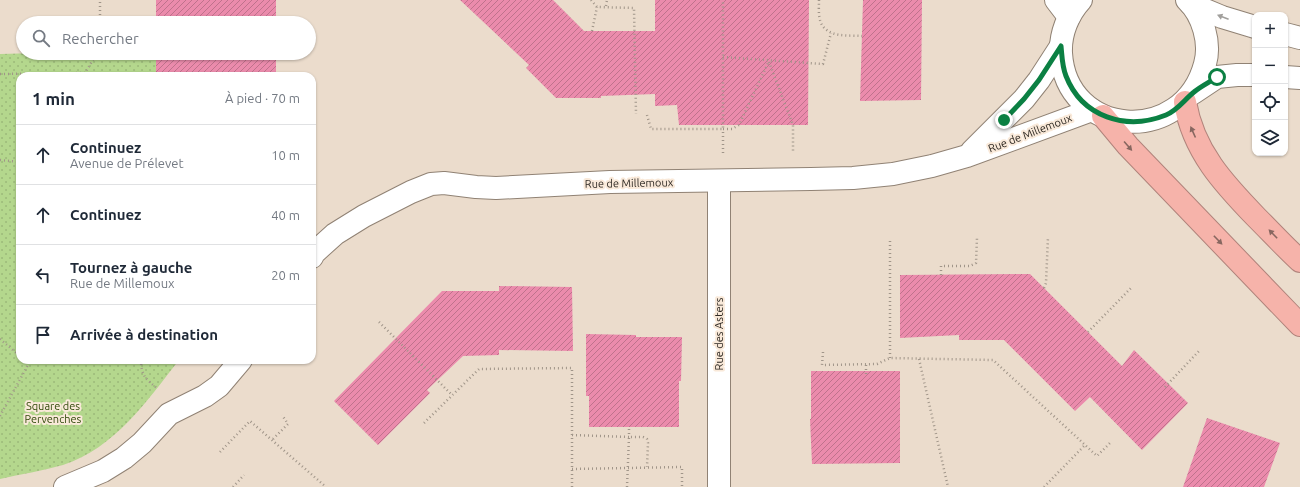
<!DOCTYPE html>
<html lang="fr">
<meta charset="utf-8">
<style>
:root{--surface:#fff;--page:#f2f2f3;--text:#1f2937;--muted:#747a83;--line:#e0e1e3}
body{margin:0;font-family:Ubuntu,sans-serif;background:var(--page);color:var(--text)}
.controls{position:absolute;right:12px;top:12px;display:grid;overflow:hidden;border-radius:8px;box-shadow:0 1px 3px #0004}
.controls button{width:36px;height:36px;display:grid;place-items:center;padding:0;border:0;border-bottom:1px solid var(--line);background:var(--surface);color:var(--text);font:20px sans-serif}
.stop{position:absolute;width:12px;height:12px;margin:-9px;border:3px solid #0b8043;border-radius:50%;background:#fff}
.stop.end{background:#0b8043;border-color:#fff;box-shadow:0 1px 4px #0008}
.list{margin:0;padding:0;list-style:none}
h2{display:flex;justify-content:space-between;align-items:center;height:52px;margin:0;padding:0 16px;font-size:17px}
h2 small{font-size:13px;font-weight:400;color:var(--muted)}
.list li{display:grid;grid-template-columns:26px 1fr auto;gap:12px;align-items:center;box-sizing:border-box;height:60px;padding:0 16px;border-top:1px solid var(--line)}
.list b{display:block;font-size:15px;white-space:nowrap}
.list p{margin:0;font-size:13px;white-space:nowrap;color:var(--muted)}
.list em{font-size:13px;font-style:normal;color:var(--muted)}
.icon{flex:none;width:22px;height:22px;fill:none;stroke:currentColor;stroke-width:2;stroke-linecap:round;stroke-linejoin:round}
.map{position:relative;flex:none;width:1300px;height:487px;overflow:hidden}
.search{position:absolute;background:var(--surface);box-shadow:0 1px 3px #0004;left:16px;top:16px;width:300px;height:44px;display:flex;align-items:center;gap:10px;box-sizing:border-box;padding:0 14px;border-radius:22px;color:var(--muted);font-size:15px}
.panel{position:absolute;background:var(--surface);box-shadow:0 1px 3px #0004;left:16px;top:72px;width:300px;height:292px;border-radius:12px}
.map>svg:first-child{display:block}
.green{fill:url(#green-dots)}
.building{fill:url(#building-hatch)}
.lines{fill:none;stroke-linecap:round;stroke-linejoin:round}
.street-casing{stroke:#908274;stroke-width:24}
.secondary-casing{stroke:#908274;stroke-width:24}
.highway-casing{stroke:#b0837b;stroke-width:24}
.path{stroke:#a09589;stroke-width:2.5;stroke-dasharray:1 3;stroke-linecap:butt}
.street{stroke:#fff;stroke-width:22}
.secondary{stroke:#fff;stroke-width:22}
.highway{stroke:#f6b3aa;stroke-width:22}
.oneway{fill:#a19f9c}
.oneway2{fill:#886760}
.route{stroke:#0b8043;stroke-width:5}
.labels{text-anchor:middle;dominant-baseline:central;stroke-width:4;stroke-linejoin:round;paint-order:stroke}
.street-label{font-size:11px;fill:#2e2923;stroke:#f9e9d9}
.park-label{font-size:11px;fill:#324a0b;stroke:#f9e9d9}
</style>
<div class="map">
<svg width="1300" height="487" viewBox="0 0 1300 487">
<defs>
<pattern id="green-dots" width="8" height="8" patternUnits="userSpaceOnUse"><rect width="8" height="8" fill="#b4d78d"/><path d="M2 2h.1M6 6h.1" fill="none" stroke="#9bb979" stroke-width="1.8" stroke-linecap="round"/></pattern>
<pattern id="building-hatch" width="6" height="6" patternUnits="userSpaceOnUse"><rect width="6" height="6" fill="#eb8bac"/><path d="M-1 1l2-2M0 6l6-6M5 7l2-2" fill="none" stroke="#bf728c"/></pattern>
</defs>
<rect width="100%" height="100%" fill="#ebdccc"/>
<path class="green" d="M38,53H156V75L232,76H20V360H179C147,401 115,448 63,465C42,471 21,474 0,479V54Z"/>
<g class="building">
<rect x="156" y="0" width="120" height="23"/>
<path d="M460,0H553L584,31H655V0H809L808,125H679L677,105L655,106V94L601,96V98H556L526,68L529,65Z"/>
<path d="M863,0H922L921,100L860,101Z"/>
<path d="M156,53H276V76L156,75Z"/>
<path d="M1030,274L1122,366L1134,350L1188,403L1142,450L1090,397L1075,411L1004,340H959V335L900,338V275Z"/>
<path d="M499,286L572,287L573,351L499,350V355L463,356L427,390L430,393L378,445L334,401L442,291H499Z"/>
<path d="M586,334L636,335V337H682L681,381H679V427H589V396H586Z"/>
<path d="M811,371H900V463L812,464L810,419H811Z"/>
<path d="M1207,418L1280,443L1264,487H1183Z"/>
</g>
<g class="lines">
<g class="street-casing">
<g id="street">
<path d="M1056,0L1069,17"/>
<path d="M972,151L1024,99L1039,80L1061,46"/>
<path d="M719,181V487"/>
<path d="M312,257L314,253L335,234L364,216L411,192L431,184L444,183L476,187L496,188L610,182L811,179L853,178L893,174L932,166L967,156L1092,110"/>
<path d="M65,487L103,471L124,458L142,443L169,414L205,396L219,386L241,360"/>
</g>
</g>
<g class="secondary-casing">
<g id="secondary">
<path d="M1081,0C1068,14 1060,34 1061,53C1066,138 1183,147 1205,64C1211,43 1203,15 1187,0"/>
<path d="M1191,4L1222,17L1255,27"/>
<path d="M1285,34L1300,38"/>
<path d="M1285,77L1300,78"/>
<path d="M1193,93L1217,77L1237,75H1255"/>
</g>
</g>
<g class="highway-casing">
<g id="highway">
<path d="M1185,102C1193,151 1224,184 1257,218C1271,232 1285,247 1300,261"/>
<path d="M1103,116L1128,146L1300,325"/>
</g>
</g>
<g class="path">
<path d="M591,0L597,7L634,8L636,114"/>
<path d="M819,0C819,7 818,16 821,23C828,38 848,35 862,36"/>
<path d="M606,6L607,0"/>
<path d="M63,18L149,22"/>
<path d="M100,23V0"/>
<path d="M592,31L597,7"/>
<path d="M723,57L823,64L831,33"/>
<path d="M769,62L793,125V152"/>
<path d="M0,74L85,73L97,53"/>
<path d="M647,115L651,129H723V0"/>
<path d="M723,153V129H732L739,125L769,61"/>
<path d="M0,160L20,162"/>
<path d="M941,275V266H970L976,263L977,238"/>
<path d="M1044,288L1046,283L1048,237"/>
<path d="M379,322L452,395"/>
<path d="M1088,332L1131,288"/>
<path d="M0,339L20,356"/>
<path d="M823,352L822,365L877,364L890,358L993,360L1097,456L1110,443"/>
<path d="M890,358V239"/>
<path d="M919,359L948,487"/>
<path d="M25,360L29,363L30,360"/>
<path d="M141,360C141,376 146,379 158,389"/>
<path d="M866,374V364"/>
<path d="M1165,387L1199,351"/>
<path d="M0,416L29,363"/>
<path d="M424,423L479,369L572,368V487"/>
<path d="M572,435L629,437V426"/>
<path d="M273,439L288,424L282,415"/>
<path d="M220,452L250,421L326,487"/>
<path d="M572,469L682,467V487"/>
<path d="M233,487L244,475"/>
<path d="M627,487L629,437H643L647,439L648,443L647,467"/>
<path d="M1044,487L1085,445"/>
</g>
<use href="#street" class="street"/>
<use href="#secondary" class="secondary"/>
<use href="#highway" class="highway"/>
</g>
<defs><path id="oneway-solid" d="M-6-.8H1V-3.2L6.5 0L1 3.2V.8H-6Z"/></defs>
<use class="oneway" href="#oneway-solid" transform="translate(1223 17) rotate(-159)"/>
<g class="oneway2">
<use href="#oneway-solid" transform="translate(1193 132) rotate(-114)"/>
<use href="#oneway-solid" transform="translate(1128 146) rotate(49)"/>
<use href="#oneway-solid" transform="translate(1273 234) rotate(-134)"/>
<use href="#oneway-solid" transform="translate(1218 240) rotate(46)"/>
</g>
<g class="lines">
<path class="route" d="M1004,120L1024,99L1039,80L1061,46C1062,56 1062,66 1066,76C1082,117 1126,131 1166,115C1178,110 1185,99 1194,92C1201,86 1210,82 1217,77"/>
</g>
<g class="labels">
<g class="street-label">
<text transform="translate(1030 133) rotate(-21)">Rue de Millemoux</text>
<text transform="translate(629 183) rotate(-1)">Rue de Millemoux</text>
<text transform="translate(719 334) rotate(-90)">Rue des Asters</text>
</g>
<g class="park-label">
<text x="53" y="406">Square des<tspan x="53" dy="13">Pervenches</tspan></text>
</g>
</g>
</svg>
<div class="controls">
<button>+</button>
<button>−</button>
<button><svg class="icon" aria-label="locate" viewBox="0 0 24 24"><circle cx="12" cy="12" r="6"/><path d="M12 2v4M12 18v4M2 12h4M18 12h4"/></svg></button>
<button><svg class="icon" aria-label="layers" viewBox="0 0 24 24"><path d="M12 4l9 5-9 5-9-5zM3 14l9 5 9-5"/></svg></button>
</div>
<div class="stop" style="left:1217px;top:77px"></div>
<div class="stop end" style="left:1004px;top:120px"></div>
<div class="search"><svg class="icon" aria-label="search" viewBox="0 0 24 24"><circle cx="10" cy="10" r="6"/><path d="M15 15l6 6"/></svg>Rechercher</div>
<section class="panel">
<h2>1 min<small>À pied · 70 m</small></h2>
<ul class="list">
<li><svg class="icon" aria-label="ahead" viewBox="0 0 24 24"><path d="M12 20V5M6 11l6-6 6 6"/></svg><div><b>Continuez</b><p>Avenue de Prélevet</p></div><em>10 m</em></li>
<li><svg class="icon" aria-label="ahead" viewBox="0 0 24 24"><path d="M12 20V5M6 11l6-6 6 6"/></svg><div><b>Continuez</b></div><em>40 m</em></li>
<li><svg class="icon" aria-label="left" viewBox="0 0 24 24"><path d="M17 20v-9H6M10 6l-5 5 5 5"/></svg><div><b>Tournez à gauche</b><p>Rue de Millemoux</p></div><em>20 m</em></li>
<li><svg class="icon" aria-label="arrive" viewBox="0 0 24 24"><path d="M6 21V4h12l-3 4 3 4H6"/></svg><div><b>Arrivée à destination</b></div></li>
</ul>
</section>
</div>
